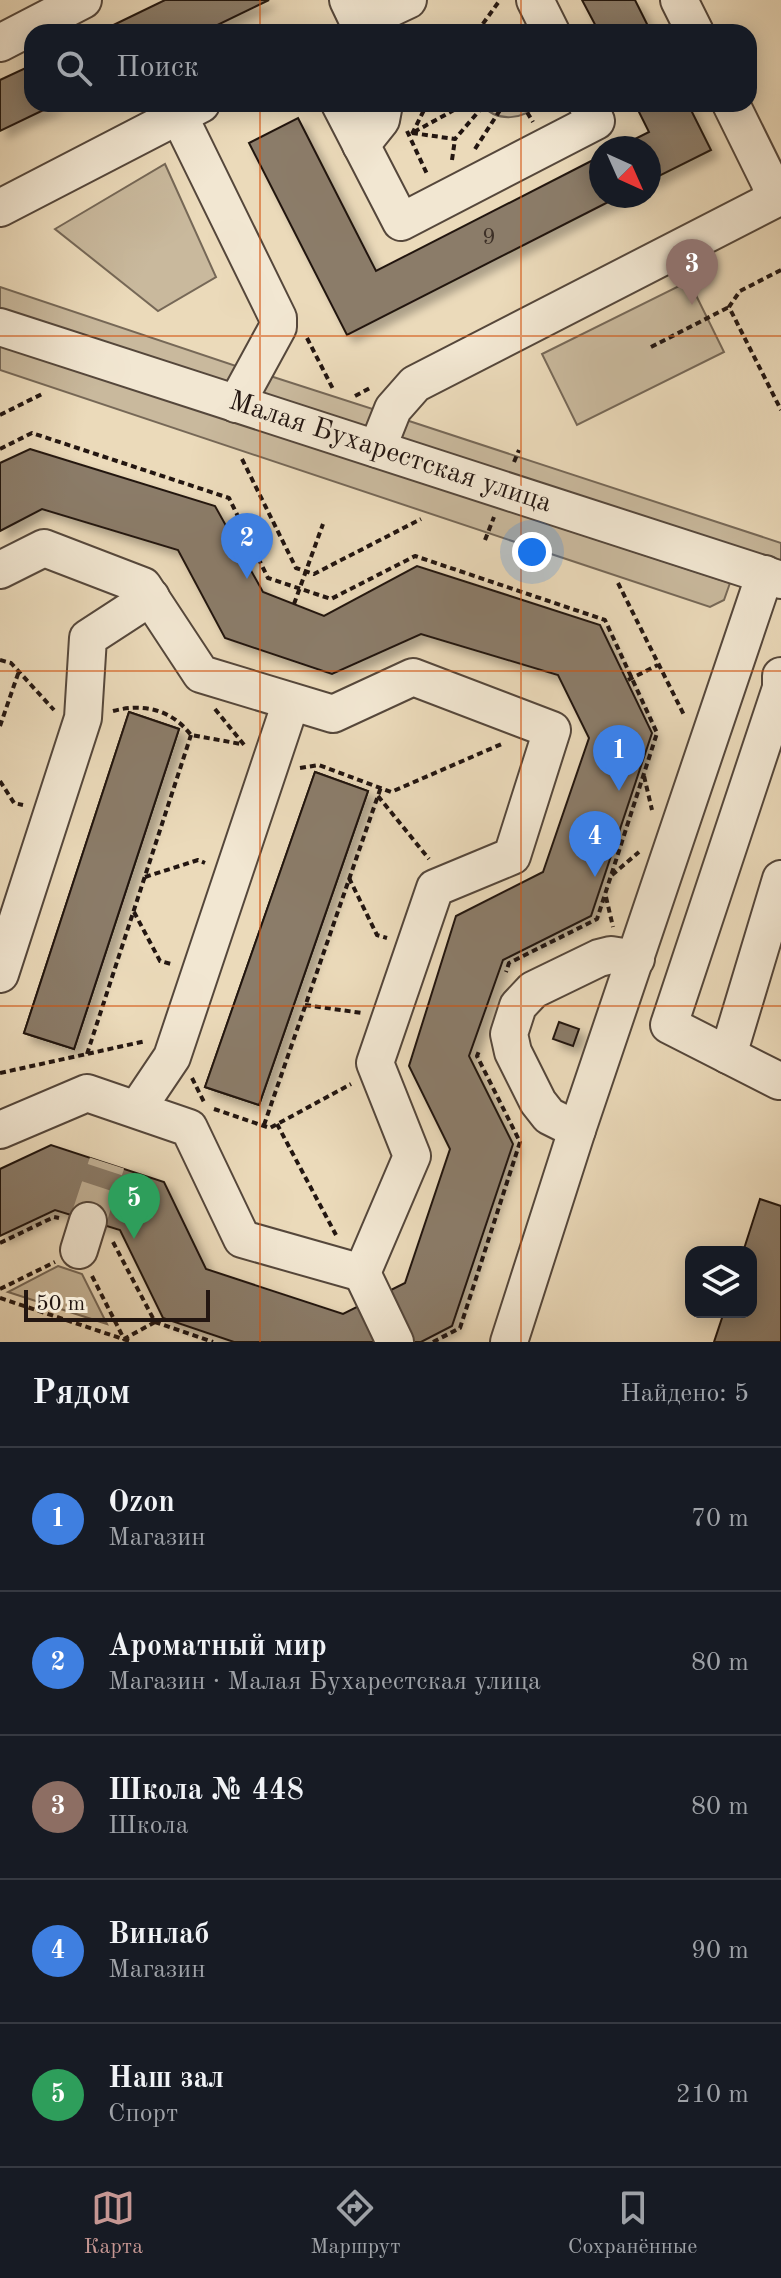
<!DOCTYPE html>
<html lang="ru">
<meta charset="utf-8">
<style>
:root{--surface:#171b24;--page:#20242c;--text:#f1f3f6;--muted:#9ea1a6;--line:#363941;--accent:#c59692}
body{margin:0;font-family:"Old Standard TT",serif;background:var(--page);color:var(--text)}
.controls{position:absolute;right:24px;bottom:24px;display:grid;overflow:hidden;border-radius:16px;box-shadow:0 4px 20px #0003}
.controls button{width:72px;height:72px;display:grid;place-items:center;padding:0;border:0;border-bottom:2px solid var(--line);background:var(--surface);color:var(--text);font:40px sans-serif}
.compass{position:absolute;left:589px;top:136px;width:72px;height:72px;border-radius:50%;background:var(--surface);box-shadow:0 4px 20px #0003;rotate:135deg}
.scale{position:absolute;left:24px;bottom:20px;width:186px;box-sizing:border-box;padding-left:8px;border:4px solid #231611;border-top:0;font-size:22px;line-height:28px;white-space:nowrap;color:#231611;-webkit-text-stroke:6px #f2e7d2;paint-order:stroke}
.you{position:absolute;left:532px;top:552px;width:28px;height:28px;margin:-20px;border:6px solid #fff;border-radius:50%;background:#1a73e8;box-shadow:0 0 0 12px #1a73e833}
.badge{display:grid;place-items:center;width:52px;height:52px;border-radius:50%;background:var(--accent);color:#fff;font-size:26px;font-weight:700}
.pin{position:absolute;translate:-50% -66px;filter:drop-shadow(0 2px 4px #0008)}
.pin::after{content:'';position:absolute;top:42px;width:28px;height:24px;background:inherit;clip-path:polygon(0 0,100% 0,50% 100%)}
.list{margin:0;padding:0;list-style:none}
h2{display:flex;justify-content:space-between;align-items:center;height:104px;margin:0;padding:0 32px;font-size:34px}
h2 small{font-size:26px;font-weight:400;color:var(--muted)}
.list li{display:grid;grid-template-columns:52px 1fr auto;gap:24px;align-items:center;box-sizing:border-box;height:144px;padding:0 32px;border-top:2px solid var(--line)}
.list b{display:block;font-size:30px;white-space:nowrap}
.list p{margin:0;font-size:26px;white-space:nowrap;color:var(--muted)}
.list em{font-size:26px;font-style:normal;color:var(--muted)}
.icon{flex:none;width:44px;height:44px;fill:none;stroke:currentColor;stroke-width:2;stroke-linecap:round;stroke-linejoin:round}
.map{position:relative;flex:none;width:781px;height:1342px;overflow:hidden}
.search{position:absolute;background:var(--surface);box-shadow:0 4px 20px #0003;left:24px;right:24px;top:24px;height:88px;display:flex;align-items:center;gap:20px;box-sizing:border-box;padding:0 28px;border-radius:24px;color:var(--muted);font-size:30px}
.sheet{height:824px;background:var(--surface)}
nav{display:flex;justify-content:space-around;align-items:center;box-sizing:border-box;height:112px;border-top:2px solid var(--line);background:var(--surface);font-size:22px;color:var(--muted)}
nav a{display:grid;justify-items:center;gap:4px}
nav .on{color:var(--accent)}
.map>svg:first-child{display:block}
.green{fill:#c9b99d;stroke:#766857;stroke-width:2}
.building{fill:#8b7c69;stroke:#231611;stroke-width:2;filter:url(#shadow)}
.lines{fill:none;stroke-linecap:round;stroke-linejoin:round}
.minor-tunnel{stroke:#c3b398;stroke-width:36;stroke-dasharray:36 18;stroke-linecap:butt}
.minor-casing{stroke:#55473b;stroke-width:40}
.path{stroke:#231611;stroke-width:4;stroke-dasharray:6 4;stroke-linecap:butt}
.minor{stroke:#f2e7d2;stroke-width:36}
.grid{fill:none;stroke:#d4520c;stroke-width:2;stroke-opacity:0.55}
.labels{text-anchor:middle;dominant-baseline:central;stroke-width:7;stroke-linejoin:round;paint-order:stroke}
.number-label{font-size:24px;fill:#3d3027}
.street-label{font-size:28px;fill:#231611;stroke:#f2e7d2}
</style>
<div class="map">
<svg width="781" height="1342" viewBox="0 0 781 1342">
<defs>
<filter id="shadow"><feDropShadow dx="7" dy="7" stdDeviation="4" flood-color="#0004"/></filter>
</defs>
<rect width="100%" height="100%" fill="#ebdaba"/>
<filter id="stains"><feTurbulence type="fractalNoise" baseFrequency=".0025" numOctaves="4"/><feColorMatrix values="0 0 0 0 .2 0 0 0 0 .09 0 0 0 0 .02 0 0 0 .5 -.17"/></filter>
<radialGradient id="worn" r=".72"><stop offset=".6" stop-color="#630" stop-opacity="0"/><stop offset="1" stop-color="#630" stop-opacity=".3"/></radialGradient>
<g class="green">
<path d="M481,104H541C523,119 498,124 481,104Z"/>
<path d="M165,164L216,277L158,311L55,229Z"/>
<path d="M689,281L724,352L577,425L542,354Z"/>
<path d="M0,287L245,369L235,385L0,308Z"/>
<path d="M0,345L730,583L724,600L710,607L0,370Z"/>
<path d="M264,374L382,412L370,429L255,391Z"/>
<path d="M403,419L781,543V563L397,438Z"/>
<path d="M58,1266L82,1274L107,1324L8,1292Z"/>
</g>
<g class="building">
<path d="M165,0H269L203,32H99Z"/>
<path d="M582,0H635L651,32H599Z"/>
<path d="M32,65V104H56L0,131V80Z"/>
<path d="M635,104H688L711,150L649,181V148H617L649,132Z"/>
<path d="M298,118L376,271L601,156V196H620L347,335L249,143Z"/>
<path d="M30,449L215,506L263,592L324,616L417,566L600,625L652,733L591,916L503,960L469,1056L513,1144L452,1326L421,1342H234L163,1318L120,1230L55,1210L0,1236V1169L51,1145L164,1182L206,1269L343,1314L405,1283L450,1149L409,1066L456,916L543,872L589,738L558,675L421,634L332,674L225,638L178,550L42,509L0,531V463Z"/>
<path d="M129,712L179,729L74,1049L24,1033Z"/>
<path d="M129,712L179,729L74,1049L24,1033Z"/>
<path d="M315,772L368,791L259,1105L205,1087Z"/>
<path d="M315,772L368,791L259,1105L205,1087Z"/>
<path d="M559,1022L579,1029L573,1046L553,1039Z"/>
<path d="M760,1199L781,1206V1342H714L724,1312H751V1252H743Z"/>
</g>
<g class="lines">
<path class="minor-tunnel" d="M88,1221L107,1163"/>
<g class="minor-casing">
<g id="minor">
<path d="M348,0L359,23L408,0"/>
<path d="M535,0L551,32"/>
<path d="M679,0L695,32"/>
<path d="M0,43L83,0"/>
<path d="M340,104L401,222L596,121L587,104"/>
<path d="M731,104L769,181L774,197"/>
<path d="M179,116L278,318V327L236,404"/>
<path d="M361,145L381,120L384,104"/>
<path d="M0,208L201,104"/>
<path d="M0,327L781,580"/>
<path d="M377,449L393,409L415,384L781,196"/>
<path d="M0,570L44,548L143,586L201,674L333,714L413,677L552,730L512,856L435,888L375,1063L412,1156L362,1273L242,1239L189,1128L87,1093L0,1130"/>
<path d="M0,974L83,718L88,638L151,597"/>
<path d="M728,1055L781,879"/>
<path d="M779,1081L669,1025L781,688V676"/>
<path d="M137,1109L172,1057L291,702"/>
<path d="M577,1130L549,1116L538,1102L513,1052L509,1034L518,1006L533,990L599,958L611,955L636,959"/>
<path d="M79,1250L88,1221"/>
<path d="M362,1273L395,1342"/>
<path d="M509,1342L577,1130L765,574"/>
</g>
</g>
<g class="path">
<path d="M477,32L500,0"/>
<path d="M522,104L533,122"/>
<path d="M407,131L427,174"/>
<path d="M414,132L465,104"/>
<path d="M412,133L455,139L485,104"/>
<path d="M412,134L427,104"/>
<path d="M475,149L504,104"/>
<path d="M452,160L455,139"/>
<path d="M781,270L740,291L729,307L781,410"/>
<path d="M307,338L333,389"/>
<path d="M651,347L729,307"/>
<path d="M355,396L370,388"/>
<path d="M0,415L44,393"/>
<path d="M0,449L32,433L229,498L268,578L331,599L415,556L605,620L657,733L597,919L509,963L506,972"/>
<path d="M242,459L296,568L314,574L421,519"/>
<path d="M514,462L519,450"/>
<path d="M485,540L494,517"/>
<path d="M618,583L685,717"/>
<path d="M294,604L323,524"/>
<path d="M0,660L11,663L54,710"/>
<path d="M628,680L658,665"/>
<path d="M215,709L245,746"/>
<path d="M113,711C143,703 171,709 191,735L241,744"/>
<path d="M0,726L19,671"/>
<path d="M300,768L319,765L391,792L504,743"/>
<path d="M644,776L652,810"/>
<path d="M0,781L14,803L23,805"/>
<path d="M378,796L429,859"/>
<path d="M612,875L639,852"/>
<path d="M145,877L198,860L205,863"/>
<path d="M349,878L377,935L387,938"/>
<path d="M606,897L613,927"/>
<path d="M134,912L160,961L171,964"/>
<path d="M305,1005L362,1013"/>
<path d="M87,1054L191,735"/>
<path d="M0,1073L146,1041"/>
<path d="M192,1078L204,1102"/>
<path d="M214,1109L270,1128L351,1084"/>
<path d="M277,1124L336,1235"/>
<path d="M264,1125L381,787"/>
<path d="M113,1242L155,1322L213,1342"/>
<path d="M0,1243L54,1217L59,1218"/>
<path d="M92,1276L124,1339L155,1322"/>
<path d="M0,1289L55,1262"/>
<path d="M0,1298L132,1342"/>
<path d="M433,1342L460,1328L520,1142L477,1056L480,1049"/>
</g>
<use href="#minor" class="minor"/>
</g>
<path class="grid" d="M260,0V32M521,0V32M260,104V1342M521,104V1342M0,336H781M0,671H781M0,1006H781"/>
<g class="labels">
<g class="number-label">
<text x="489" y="238">9</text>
</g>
<g class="street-label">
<text transform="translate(390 453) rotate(18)">Малая Бухарестская улица</text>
</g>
</g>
<rect width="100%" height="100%" filter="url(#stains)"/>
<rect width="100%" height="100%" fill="url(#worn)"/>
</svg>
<div class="controls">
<button><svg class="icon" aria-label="layers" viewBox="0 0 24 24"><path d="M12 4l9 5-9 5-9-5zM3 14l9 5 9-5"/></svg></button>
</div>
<svg class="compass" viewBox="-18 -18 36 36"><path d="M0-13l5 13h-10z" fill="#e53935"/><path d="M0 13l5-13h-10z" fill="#9ea1a6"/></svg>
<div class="scale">50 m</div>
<div class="you"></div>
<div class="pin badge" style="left:619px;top:791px;background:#3f7fe0">1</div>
<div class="pin badge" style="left:247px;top:579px;background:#3f7fe0">2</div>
<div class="pin badge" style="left:692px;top:305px;background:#8d6e63">3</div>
<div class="pin badge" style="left:595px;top:877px;background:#3f7fe0">4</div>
<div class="pin badge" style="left:134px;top:1239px;background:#2e9e5b">5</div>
<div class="search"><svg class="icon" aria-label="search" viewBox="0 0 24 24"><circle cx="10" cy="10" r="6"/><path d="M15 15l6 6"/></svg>Поиск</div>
</div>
<section class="sheet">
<h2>Рядом<small>Найдено: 5</small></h2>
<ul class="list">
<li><span class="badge" style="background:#3f7fe0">1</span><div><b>Ozon</b><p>Магазин</p></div><em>70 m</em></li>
<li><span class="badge" style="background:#3f7fe0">2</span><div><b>Ароматный мир</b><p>Магазин · Малая Бухарестская улица</p></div><em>80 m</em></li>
<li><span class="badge" style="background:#8d6e63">3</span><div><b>Школа № 448</b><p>Школа</p></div><em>80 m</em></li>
<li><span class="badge" style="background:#3f7fe0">4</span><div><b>Винлаб</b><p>Магазин</p></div><em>90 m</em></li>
<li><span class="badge" style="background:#2e9e5b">5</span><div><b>Наш зал</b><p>Спорт</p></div><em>210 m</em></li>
</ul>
</section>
<nav>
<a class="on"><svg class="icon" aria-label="map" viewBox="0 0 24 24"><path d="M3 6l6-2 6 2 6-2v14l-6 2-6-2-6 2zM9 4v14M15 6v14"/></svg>Карта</a>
<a><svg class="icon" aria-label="directions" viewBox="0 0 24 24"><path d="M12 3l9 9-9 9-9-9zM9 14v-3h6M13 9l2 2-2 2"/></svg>Маршрут</a>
<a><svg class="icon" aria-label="saved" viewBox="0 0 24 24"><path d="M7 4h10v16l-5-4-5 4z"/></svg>Сохранённые</a>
</nav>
